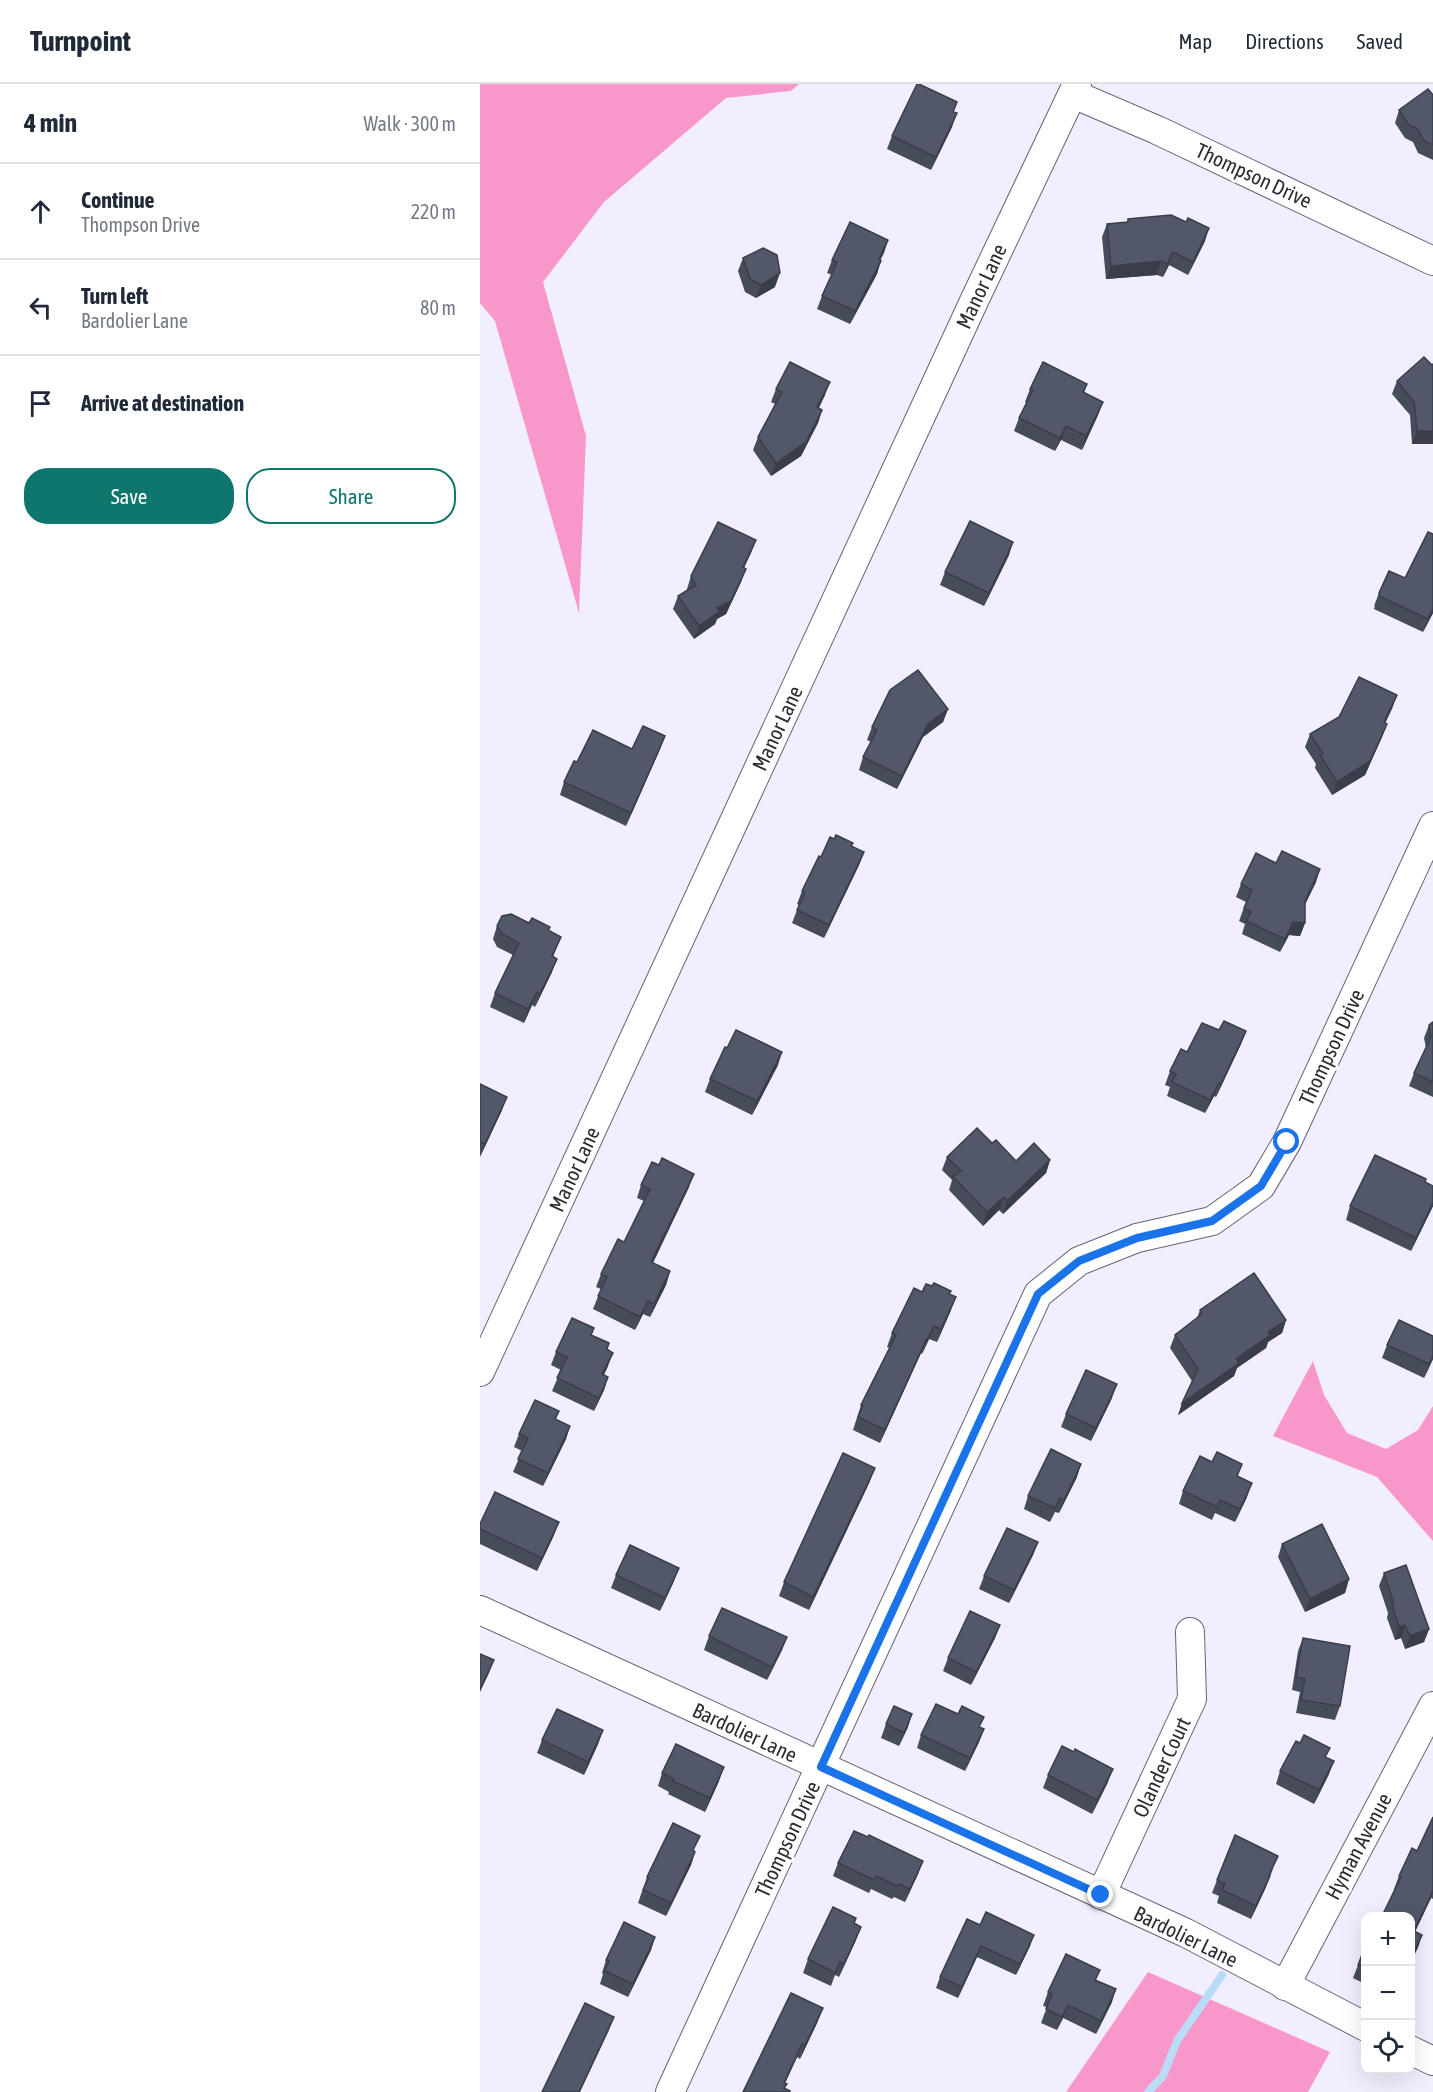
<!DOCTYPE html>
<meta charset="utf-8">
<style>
:root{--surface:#fff;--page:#f6f6f7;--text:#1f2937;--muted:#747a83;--line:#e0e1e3;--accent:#0f766e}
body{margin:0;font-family:"Asap Condensed",sans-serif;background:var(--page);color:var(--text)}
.controls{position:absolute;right:18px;bottom:18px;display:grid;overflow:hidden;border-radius:12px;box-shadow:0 6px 24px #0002}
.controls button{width:54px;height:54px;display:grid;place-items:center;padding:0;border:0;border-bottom:2px solid var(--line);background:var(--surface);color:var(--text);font:30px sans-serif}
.stop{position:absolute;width:18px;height:18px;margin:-14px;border:4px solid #1a73e8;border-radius:50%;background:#fff}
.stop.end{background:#1a73e8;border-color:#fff;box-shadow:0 2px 6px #0008}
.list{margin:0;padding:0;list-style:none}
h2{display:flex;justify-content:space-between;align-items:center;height:78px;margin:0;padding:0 24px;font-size:26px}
h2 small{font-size:20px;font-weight:400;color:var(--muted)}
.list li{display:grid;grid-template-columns:39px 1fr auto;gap:18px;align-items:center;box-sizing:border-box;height:96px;padding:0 24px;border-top:2px solid var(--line)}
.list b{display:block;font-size:22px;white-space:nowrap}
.list p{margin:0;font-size:20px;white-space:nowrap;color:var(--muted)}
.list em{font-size:20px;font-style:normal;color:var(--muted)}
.actions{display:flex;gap:12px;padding:18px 24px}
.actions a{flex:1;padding:14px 0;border:2px solid var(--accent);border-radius:24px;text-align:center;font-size:21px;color:var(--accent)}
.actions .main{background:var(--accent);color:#fff}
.icon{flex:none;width:33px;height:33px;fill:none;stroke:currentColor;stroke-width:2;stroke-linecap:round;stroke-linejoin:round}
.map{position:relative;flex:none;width:953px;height:2008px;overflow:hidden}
header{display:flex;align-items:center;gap:36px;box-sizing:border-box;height:84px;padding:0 30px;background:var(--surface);border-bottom:2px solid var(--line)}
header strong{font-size:28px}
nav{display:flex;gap:33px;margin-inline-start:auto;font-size:21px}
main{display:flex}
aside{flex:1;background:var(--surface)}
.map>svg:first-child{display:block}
.forest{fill:#f898ca}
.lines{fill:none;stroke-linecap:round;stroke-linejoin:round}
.stream{stroke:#badbf6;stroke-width:8}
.minor-casing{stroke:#676275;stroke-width:30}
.minor{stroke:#fff;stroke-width:28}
.wall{fill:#474c5a}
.shaded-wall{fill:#393e4a}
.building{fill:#525869;stroke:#393e4a;stroke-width:1.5}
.route{stroke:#1a73e8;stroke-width:8}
.labels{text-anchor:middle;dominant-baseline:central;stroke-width:6;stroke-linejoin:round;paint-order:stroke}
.street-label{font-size:21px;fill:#2d2b33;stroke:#fff}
</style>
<header>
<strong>Turnpoint</strong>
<nav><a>Map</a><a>Directions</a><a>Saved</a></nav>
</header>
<main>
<aside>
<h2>4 min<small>Walk · 300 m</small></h2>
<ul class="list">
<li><svg class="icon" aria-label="ahead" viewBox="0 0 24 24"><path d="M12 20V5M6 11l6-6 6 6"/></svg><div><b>Continue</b><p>Thompson Drive</p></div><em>220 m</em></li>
<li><svg class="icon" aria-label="left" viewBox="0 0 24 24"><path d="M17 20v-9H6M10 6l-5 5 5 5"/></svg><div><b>Turn left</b><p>Bardolier Lane</p></div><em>80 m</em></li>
<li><svg class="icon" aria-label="arrive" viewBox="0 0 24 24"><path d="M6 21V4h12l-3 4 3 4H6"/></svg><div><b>Arrive at destination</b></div></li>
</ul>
<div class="actions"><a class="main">Save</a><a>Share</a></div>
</aside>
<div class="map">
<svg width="953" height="2008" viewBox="0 0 953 2008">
<rect width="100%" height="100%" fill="#f1eeff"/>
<g class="forest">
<path d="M0,0H319L311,7L246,14L124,118L63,198L106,352L99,529L15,237L0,219Z"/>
<path d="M833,1277L844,1311L867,1349L906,1365L938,1346L953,1322V1457L897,1393L793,1352Z"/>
<path d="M668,1888L850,1968L828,2008H586Z"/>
</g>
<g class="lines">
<path class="stream" d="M668,2008L683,1992L697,1957L742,1891"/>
<g class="minor-casing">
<g id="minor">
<path d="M593,10L677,46L953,177"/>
<path d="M0,1288L495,215L597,0"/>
<path d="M0,1526L706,1849L886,1943"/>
<path d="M621,1811L712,1615L710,1548"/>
<path d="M805,1902L953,1622"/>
<path d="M930,1966L953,1977"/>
<path d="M190,2008L558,1210L599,1177L657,1154L732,1137L781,1102L807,1058L953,742"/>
</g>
</g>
<use href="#minor" class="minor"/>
</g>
<g class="wall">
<path d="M953,11V76L938,69L933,58L925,54L915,39L919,26Z"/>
<path d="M474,28L472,43L451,86L407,65L412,52Z"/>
<path d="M648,135L725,157L708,191L689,181L683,193L677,191L626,195L622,153L627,140L647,138Z"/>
<path d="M408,156L400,176L397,190L370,240L337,225L342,212L352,191L347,189L352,176Z"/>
<path d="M263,174L295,203L276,214L265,208L258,187Z"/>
<path d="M953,280V360H932L930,331L912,310L917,297Z"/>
<path d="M607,300L604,309L623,318L618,331L602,366L581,356L575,367L534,347L539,334L547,319L545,318L550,305Z"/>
<path d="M296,305L345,311L339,324L342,326L338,339L321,372L291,392L273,366L278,353L295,320L291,318Z"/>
<path d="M276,456L264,484L261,498L246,530L237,535L235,540L214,555L193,525L198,512L207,506V505L211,492Z"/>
<path d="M529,471L504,522L460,501L465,488Z"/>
<path d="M899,509L953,529L943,548L894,525L895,522H894Z"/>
<path d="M917,611L905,639L907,640L902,653L885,691L852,711L835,684L836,680L825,663L830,650Z"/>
<path d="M468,625L463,638L443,653L417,705L379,686L383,673L391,658L387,656L392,643Z"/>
<path d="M185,652L180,665L146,742L80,711L84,698L97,678L152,665Z"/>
<path d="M371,762L384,768L379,781L344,854L312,839L319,821L317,820L322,807L341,773Z"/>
<path d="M836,798L825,820V839L820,852L809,851L800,868L762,850L765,840L759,837L766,818L756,813L761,800Z"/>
<path d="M49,839L70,843L68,847L81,853L73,873L72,888L55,923L52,921L44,939L10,923L15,909L33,871L17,863L13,855L17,842Z"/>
<path d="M953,938V1013L929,1002L934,989L946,964L944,954L949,941Z"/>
<path d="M739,946L766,947L761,960L736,1013L734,1012L725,1029L687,1012L690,1003L685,1001L690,987L707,968Z"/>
<path d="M298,981L272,1031L225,1008L230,995Z"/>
<path d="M0,1000L22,1026L0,1073Z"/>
<path d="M512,1059L536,1077L570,1076L566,1089L523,1130L519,1126L503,1142L469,1106L472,1096L462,1086L467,1073Z"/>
<path d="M945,1098L953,1122L931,1167L866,1136L870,1122Z"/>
<path d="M161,1101L209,1103L173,1179L190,1187L186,1201L170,1233L163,1230L155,1246L113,1225L121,1205L116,1203L121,1190L144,1158L164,1117L157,1114Z"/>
<path d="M442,1208L470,1210L471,1226L457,1258L449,1255L442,1270L441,1269L400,1359L373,1346L381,1321L410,1264L407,1263L412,1249Z"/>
<path d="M720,1226L806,1236L802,1249L788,1258L786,1264L757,1284L754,1292L698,1331L712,1297L690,1264L695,1251L717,1234Z"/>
<path d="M112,1251L127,1265L128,1282L124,1291L128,1293L124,1306L114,1327L72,1307L81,1286L71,1281L76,1268Z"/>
<path d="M907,1261L953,1275L944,1294L902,1274Z"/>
<path d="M632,1314L611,1357L581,1343L586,1330Z"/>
<path d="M79,1327L76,1335L90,1342L86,1355L63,1402L33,1388L42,1367L34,1363L39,1350Z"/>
<path d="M597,1393L579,1429L575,1428L570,1438L544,1425L548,1412Z"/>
<path d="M758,1393L767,1413L755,1438L735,1429L732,1436L699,1420L703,1407Z"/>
<path d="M390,1397L329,1526L299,1512L304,1498Z"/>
<path d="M0,1440L74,1451L57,1487L0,1460Z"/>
<path d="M558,1458L553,1471L529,1519L499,1505L504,1492Z"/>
<path d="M802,1460L869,1495L865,1509L825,1528L798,1473Z"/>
<path d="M904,1489L949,1545L944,1558L925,1565L921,1554L915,1556L907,1534L908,1529L899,1502Z"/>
<path d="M136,1491L194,1497L180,1527L131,1504Z"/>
<path d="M520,1541L515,1554L491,1601L463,1587L468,1574Z"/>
<path d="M229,1552L307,1553L302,1566L287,1596L224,1566Z"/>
<path d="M823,1554L860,1622L855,1636L816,1629L820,1608L812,1606L818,1567Z"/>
<path d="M406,1640L428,1643L419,1662L401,1654Z"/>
<path d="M500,1643L504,1645L499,1658L485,1687L437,1664L441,1651Z"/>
<path d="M123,1646L118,1660L104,1691L57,1669L62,1656Z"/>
<path d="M594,1668L628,1698L612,1730L563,1704L568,1691Z"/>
<path d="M846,1673L849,1690L834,1720L796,1700L800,1687Z"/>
<path d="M182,1689L239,1697L225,1728L188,1710L189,1708L178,1702Z"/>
<path d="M953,1733V1815L951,1814L935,1848L938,1864L914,1805L919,1792L937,1767Z"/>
<path d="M214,1767L215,1768L211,1781L186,1832L158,1819L167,1793Z"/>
<path d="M443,1777L438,1790L425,1818L414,1813L412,1815L391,1805L389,1809L353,1792L358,1779Z"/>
<path d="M793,1785L785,1805L771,1835L737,1819L739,1812L732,1809L737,1796Z"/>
<path d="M376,1834L374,1840L376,1856L359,1893L355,1891L351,1902L323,1889L328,1875Z"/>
<path d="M487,1835L550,1862L536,1891L497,1873L478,1914L456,1904L460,1893Z"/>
<path d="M175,1853L171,1866L148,1913L120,1900L123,1890L122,1889L126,1876Z"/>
<path d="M885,1863V1900L873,1894Z"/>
<path d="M620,1886L616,1896L632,1918L616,1950L583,1934L577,1946L561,1939L567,1923L563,1922L568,1908Z"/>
<path d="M338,1937L320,1975L317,1973L305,1999V2005L263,2008Z"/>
</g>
<g class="shaded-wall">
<path d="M477,29L472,43L451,86L456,73Z"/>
<path d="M729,144L725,157L708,191L713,178Z"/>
<path d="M408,156L404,169L394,189L399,175Z"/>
<path d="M693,168L689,181L683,193L687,180Z"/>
<path d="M401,177L397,190L370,240L375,227Z"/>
<path d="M681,177L677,191L626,195L631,182Z"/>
<path d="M300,189L295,203L276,214L281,201Z"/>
<path d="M350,298L345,311L332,336L337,323Z"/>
<path d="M623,318L618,331L602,366L606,352Z"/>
<path d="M342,326L338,339L321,372L291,392L296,379Z"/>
<path d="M586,342L581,356L575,367L580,354Z"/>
<path d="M937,347H953V360H932Z"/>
<path d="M276,456L271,469L258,496L263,483Z"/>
<path d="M533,458L529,471L504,522L509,509Z"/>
<path d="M266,485L261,498L246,530L237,535L235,540L214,555L219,542Z"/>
<path d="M953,525V529L943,548L948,535Z"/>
<path d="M917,611L912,625L899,652L904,638Z"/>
<path d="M468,625L463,638L443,653L417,705L422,692L448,640Z"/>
<path d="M907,640L902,653L885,691L852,711L857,698Z"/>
<path d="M185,652L180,665L146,742L151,729Z"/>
<path d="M384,768L379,781L344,854L349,841Z"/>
<path d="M840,785L836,798L820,831L825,817Z"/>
<path d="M813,838L825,839L820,852L809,851L800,868L805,855Z"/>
<path d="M77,875L72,888L55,923L60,910Z"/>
<path d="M57,908L52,921L44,939L48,925Z"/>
<path d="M766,947L761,960L736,1013L741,1000Z"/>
<path d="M302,968L298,981L272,1031L277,1017Z"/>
<path d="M739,999L734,1012L725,1029L730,1016Z"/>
<path d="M27,1013L22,1026L0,1073L5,1060Z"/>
<path d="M570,1076L566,1089L523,1130L527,1117Z"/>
<path d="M214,1090L209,1103L167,1191L171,1178Z"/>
<path d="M524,1113L519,1126L503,1142L507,1128Z"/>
<path d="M953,1119V1122L931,1167L936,1154Z"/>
<path d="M190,1187L186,1201L170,1233L174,1220Z"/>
<path d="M476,1213L471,1226L457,1258L461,1245Z"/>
<path d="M168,1217L163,1230L155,1246L160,1233Z"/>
<path d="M806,1236L802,1249L788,1258L786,1264L757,1284L754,1292L698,1331L702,1319L788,1248Z"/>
<path d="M454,1242L449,1255L442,1270L447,1256Z"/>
<path d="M446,1256L441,1269L400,1359L405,1346Z"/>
<path d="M133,1269L128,1282L117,1303L122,1290Z"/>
<path d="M953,1272V1275L944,1294L949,1280Z"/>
<path d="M128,1293L124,1306L114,1327L119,1314Z"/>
<path d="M637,1300L632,1314L611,1357L616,1344Z"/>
<path d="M90,1342L86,1355L63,1402L68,1389Z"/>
<path d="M601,1380L597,1393L579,1429L584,1416Z"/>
<path d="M395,1384L390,1397L329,1526L333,1513Z"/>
<path d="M772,1399L767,1413L755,1438L760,1425Z"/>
<path d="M79,1438L74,1451L57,1487L62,1474Z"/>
<path d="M558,1458L553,1471L529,1519L534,1506Z"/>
<path d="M199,1484L194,1497L180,1527L185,1514Z"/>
<path d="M869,1495L865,1509L825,1528L830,1515Z"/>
<path d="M520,1541L515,1554L491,1601L496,1588Z"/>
<path d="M925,1541L921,1554L915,1556L919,1543Z"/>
<path d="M949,1545L944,1558L925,1565L930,1552Z"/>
<path d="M307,1553L302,1566L287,1596L292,1583Z"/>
<path d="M14,1576L9,1589L0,1608V1605Z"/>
<path d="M432,1630L428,1643L419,1662L424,1649Z"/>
<path d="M504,1645L499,1658L485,1687L490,1674Z"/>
<path d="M123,1646L118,1660L104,1691L108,1678Z"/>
<path d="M854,1677L849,1690L834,1720L839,1706Z"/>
<path d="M244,1683L239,1697L225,1728L230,1714Z"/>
<path d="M633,1685L628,1698L612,1730L617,1716Z"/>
<path d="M215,1768L211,1781L186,1832L191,1819Z"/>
<path d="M443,1777L438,1790L425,1818L430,1805Z"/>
<path d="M790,1792L785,1805L771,1835L776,1822Z"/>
<path d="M953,1807L951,1814L930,1858L934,1847Z"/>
<path d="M381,1843L376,1856L359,1893L364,1880Z"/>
<path d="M554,1851L550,1862L536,1891L540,1880Z"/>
<path d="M942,1851L938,1864L930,1879V1875Z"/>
<path d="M175,1853L171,1866L148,1913L153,1900Z"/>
<path d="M501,1862L497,1873L478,1914L482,1903Z"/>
<path d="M636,1905L632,1918L616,1950L621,1937Z"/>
<path d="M588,1921L583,1934L577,1946L582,1933Z"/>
<path d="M343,1924L338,1937L320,1975L325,1961Z"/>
<path d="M134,1933L129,1946L100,2008H99Z"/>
<path d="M322,1960L317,1973L301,2008L304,1999Z"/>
</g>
<g class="building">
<path d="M437,0H439L477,18L473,28L477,29L456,73L412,52Z"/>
<path d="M948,5L953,11V61L943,56L938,45L929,41L919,26Z"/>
<path d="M691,131L706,138L708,134L729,144L713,178L693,168L687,180L681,177L631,182L627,140L648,138V135Z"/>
<path d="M370,138L408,156L399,175L401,177L375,227L342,212L356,181L357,178L352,176Z"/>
<path d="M283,164L297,171L300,189L281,201L270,195L263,174Z"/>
<path d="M944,273L952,281L953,280V347H937L934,318L917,297Z"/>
<path d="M310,278L350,298L337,323L342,326L326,358L296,379L278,353L302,308L296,305Z"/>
<path d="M563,278L607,300L603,308L623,318L606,352L586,342L580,354L539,334L553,306L550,305Z"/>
<path d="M490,437L533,458L509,509L465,488Z"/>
<path d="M238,438L276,456L263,483L266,485L251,517L237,524L240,527L219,542L198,512L216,501L211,492Z"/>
<path d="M948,448L953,450V525L948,535L899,512L900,509H899L909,487L925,494Z"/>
<path d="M438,586L468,625L448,640L422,692L383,673L397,646L392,643L410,606Z"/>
<path d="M879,593L917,611L904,638L907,640L890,677L857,698L840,671L843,670L830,650L859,633Z"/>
<path d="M163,642L185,652L151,729L84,698L94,677L97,678L113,646L152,665Z"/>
<path d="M356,751L373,759L371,762L384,768L349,841L317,826L325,809L322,807L339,772L341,773L350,753L354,755Z"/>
<path d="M802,767L840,785L825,817V839L813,838L805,855L766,837L771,828L764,824L772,806L761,800L776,769L796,779Z"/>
<path d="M31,830L49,839L52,834L70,843L68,846L81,853L72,872L77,875L60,910L57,908L48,925L15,909L39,859L22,850L17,842L22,832Z"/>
<path d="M744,937L766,947L741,1000L739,999L730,1016L692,998L696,990L690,987L701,965L707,968L722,939L739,946Z"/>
<path d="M953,938V998L934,989L951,953L949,941Z"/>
<path d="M256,946L302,968L277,1017L230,995L245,963L247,964Z"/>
<path d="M0,1000L27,1013L5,1060L0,1058Z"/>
<path d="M497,1044L512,1059L516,1056L536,1077L554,1059L570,1076L527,1117L524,1113L507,1128L473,1093L481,1087L467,1073Z"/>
<path d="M895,1071L946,1095L945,1098L953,1102V1119L936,1154L870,1122Z"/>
<path d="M182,1074L214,1090L171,1178L190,1187L174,1220L168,1217L160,1233L118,1212L127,1193L121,1190L138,1155L144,1158L170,1105L161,1101L172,1078L179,1081Z"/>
<path d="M774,1189L806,1236L788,1248L790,1251L756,1275L759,1279L702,1319L718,1285L695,1251L722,1230L720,1226Z"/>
<path d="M454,1199L471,1207L469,1210L476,1213L461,1245L454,1242L447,1256H446L405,1346L378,1333L383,1322L381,1321L416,1251L412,1249L434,1204L442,1208L446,1200L452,1202Z"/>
<path d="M92,1234L114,1244L111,1251L129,1259L127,1265L133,1269L122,1290L128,1293L119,1314L77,1294L87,1273L76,1268Z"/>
<path d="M919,1236L953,1252V1272L949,1280L907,1261Z"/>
<path d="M606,1286L637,1300L616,1344L586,1330Z"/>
<path d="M55,1316L79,1327L75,1335L90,1342L68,1389L38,1375L48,1354L39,1350Z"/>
<path d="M571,1365L601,1380L584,1416L580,1414L575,1424L548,1412Z"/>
<path d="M737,1368L762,1380L757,1392L772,1399L760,1425L740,1416L737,1423L703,1407L720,1372L732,1378Z"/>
<path d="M363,1369L395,1384L333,1513L304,1498Z"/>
<path d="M15,1408L79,1438L62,1474L0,1445V1440Z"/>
<path d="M842,1440L869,1495L830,1515L802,1460Z"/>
<path d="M527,1444L558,1458L534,1506L504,1492Z"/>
<path d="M150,1461L199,1484L185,1514L136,1491Z"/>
<path d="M926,1481L949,1545L930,1552L925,1541L919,1543L912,1521L914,1520L904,1489Z"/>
<path d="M242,1524L307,1553L292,1583L229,1552Z"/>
<path d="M490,1527L520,1541L496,1588L468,1574Z"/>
<path d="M823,1554L870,1562L860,1622L821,1616L825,1595L816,1593Z"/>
<path d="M0,1570L14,1576L0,1605Z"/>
<path d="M456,1620L478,1630L482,1622L504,1633L499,1643L504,1645L490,1674L441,1651Z"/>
<path d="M414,1622L432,1630L424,1649L406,1640Z"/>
<path d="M77,1625L123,1646L108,1678L62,1656Z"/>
<path d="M824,1651L850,1664L845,1673L854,1677L839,1706L800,1687L816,1657L820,1659Z"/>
<path d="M196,1660L244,1683L230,1714L193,1697L194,1695L182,1689Z"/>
<path d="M582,1662L594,1668L595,1665L633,1685L617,1716L568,1691Z"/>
<path d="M953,1733V1807L934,1847L942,1851L930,1875V1833H898L899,1831L902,1832L921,1793L919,1792L932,1764L937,1767Z"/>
<path d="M193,1739L220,1752L213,1766L215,1768L191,1819L163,1806L169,1794L167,1793Z"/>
<path d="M374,1747L388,1753L389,1751L443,1777L430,1805L419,1800L417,1802L396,1792L394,1796L358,1779Z"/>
<path d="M755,1751L798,1772L789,1791L790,1792L776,1822L742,1806L745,1800L737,1796Z"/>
<path d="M353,1823L376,1834L374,1839L381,1843L364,1880L360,1878L355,1889L328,1875Z"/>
<path d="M506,1828L554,1851L540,1880L501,1862L482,1903L460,1893L487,1835L500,1841Z"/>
<path d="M144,1838L175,1853L153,1900L125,1887L129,1877L126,1876Z"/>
<path d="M885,1863V1884L878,1881Z"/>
<path d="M586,1870L620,1886L615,1896L636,1905L621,1937L588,1921L582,1933L566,1925L572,1910L568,1908Z"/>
<path d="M311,1909L343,1924L325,1961L322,1960L304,1999L307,2000L304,2004L310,2007L309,2008H263Z"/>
<path d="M105,1919L134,1933L99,2008H62Z"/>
</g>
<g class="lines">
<path class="route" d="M621,1811L341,1683L558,1210L599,1177L657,1154L732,1137L781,1102L807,1058"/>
</g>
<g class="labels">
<g class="street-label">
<text transform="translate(774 91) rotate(25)">Thompson Drive</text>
<text transform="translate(501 202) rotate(-65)">Manor Lane</text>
<text transform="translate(297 644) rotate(-65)">Manor Lane</text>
<text transform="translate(851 963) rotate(-65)">Thompson Drive</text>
<text transform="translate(94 1085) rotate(-65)">Manor Lane</text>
<text transform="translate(265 1648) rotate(25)">Bardolier Lane</text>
<text transform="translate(681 1683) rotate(-65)">Olander Court</text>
<text transform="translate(307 1755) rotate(-65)">Thompson Drive</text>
<text transform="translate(878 1762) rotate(-62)">Hyman Avenue</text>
<text transform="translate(706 1852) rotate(26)">Bardolier Lane</text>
</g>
</g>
</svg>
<div class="controls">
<button>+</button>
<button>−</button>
<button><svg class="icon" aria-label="locate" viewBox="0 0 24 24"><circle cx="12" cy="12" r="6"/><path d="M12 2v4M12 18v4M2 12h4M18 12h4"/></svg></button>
</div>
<div class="stop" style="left:807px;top:1058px"></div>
<div class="stop end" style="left:621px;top:1811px"></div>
</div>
</main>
